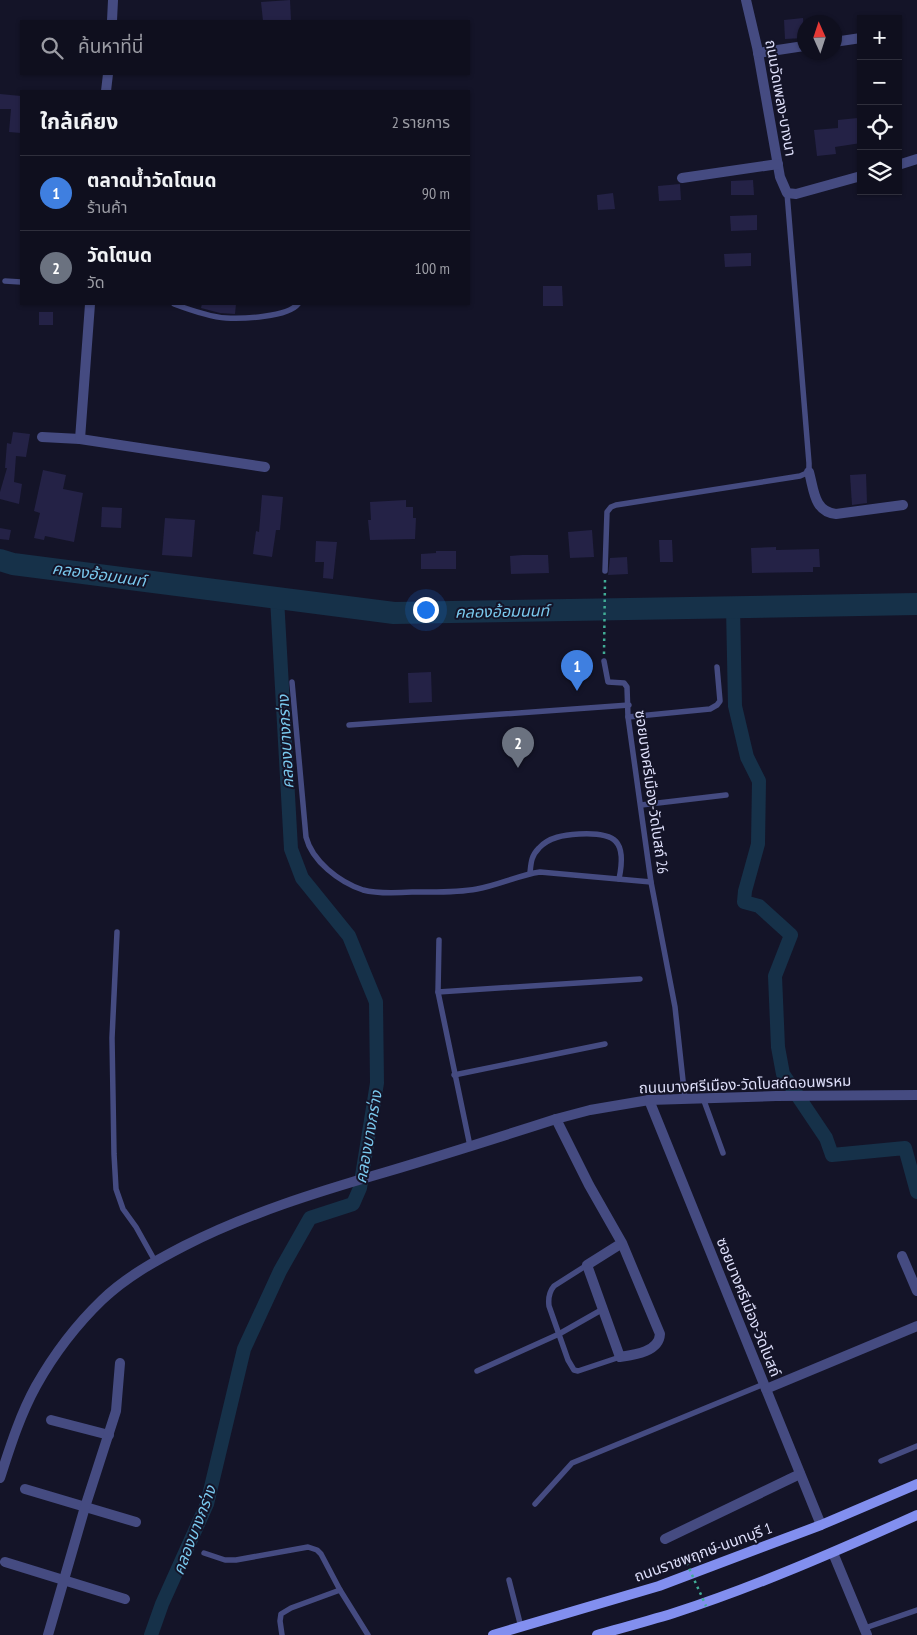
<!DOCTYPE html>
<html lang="th">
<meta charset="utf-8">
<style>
:root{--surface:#0f0f1e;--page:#1d1d2b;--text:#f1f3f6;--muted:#9b9ca4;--line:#2f2f3c;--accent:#23e2d9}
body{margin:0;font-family:"PT Sans Narrow","Noto Sans Thai",sans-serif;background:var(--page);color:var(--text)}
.controls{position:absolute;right:15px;top:15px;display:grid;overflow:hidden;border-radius:0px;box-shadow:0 1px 4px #0004}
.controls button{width:45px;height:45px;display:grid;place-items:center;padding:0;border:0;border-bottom:1px solid var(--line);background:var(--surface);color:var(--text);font:25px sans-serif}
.compass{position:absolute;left:797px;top:15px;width:45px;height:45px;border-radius:50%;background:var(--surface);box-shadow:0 1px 4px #0004;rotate:357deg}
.you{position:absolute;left:425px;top:609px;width:18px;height:18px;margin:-12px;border:4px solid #fff;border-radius:50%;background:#1a73e8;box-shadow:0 0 0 8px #1a73e833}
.badge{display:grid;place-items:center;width:32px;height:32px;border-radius:50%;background:var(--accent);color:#fff;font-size:16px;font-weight:700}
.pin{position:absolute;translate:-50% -41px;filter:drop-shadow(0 1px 2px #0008)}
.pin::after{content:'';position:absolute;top:26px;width:18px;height:15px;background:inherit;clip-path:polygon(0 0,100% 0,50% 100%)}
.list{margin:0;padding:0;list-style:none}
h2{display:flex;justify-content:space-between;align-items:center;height:65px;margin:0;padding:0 20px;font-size:21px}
h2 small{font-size:16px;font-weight:400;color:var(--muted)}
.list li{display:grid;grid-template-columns:32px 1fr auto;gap:15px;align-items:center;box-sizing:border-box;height:75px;padding:0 20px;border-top:1px solid var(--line)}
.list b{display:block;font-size:19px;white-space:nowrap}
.list p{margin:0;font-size:16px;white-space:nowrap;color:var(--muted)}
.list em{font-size:16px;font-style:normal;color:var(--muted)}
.icon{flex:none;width:28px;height:28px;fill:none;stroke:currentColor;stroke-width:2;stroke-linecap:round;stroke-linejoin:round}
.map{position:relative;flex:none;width:917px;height:1635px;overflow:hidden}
.search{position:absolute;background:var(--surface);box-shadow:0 1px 4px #0004;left:20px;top:20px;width:450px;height:55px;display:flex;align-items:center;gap:12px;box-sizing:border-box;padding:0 18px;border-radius:0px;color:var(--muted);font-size:19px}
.panel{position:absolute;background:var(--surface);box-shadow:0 1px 4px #0004;left:20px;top:90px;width:450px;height:215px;border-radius:0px}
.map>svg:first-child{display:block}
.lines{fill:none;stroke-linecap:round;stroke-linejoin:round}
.canal{stroke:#163149;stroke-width:14}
.river{stroke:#163149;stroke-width:22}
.building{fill:#242246}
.path{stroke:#41ad96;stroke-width:2.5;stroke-dasharray:2.5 4;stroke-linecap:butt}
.service{stroke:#454b81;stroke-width:5.5}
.minor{stroke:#454b81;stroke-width:10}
.tertiary{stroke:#454b81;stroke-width:10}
.secondary{stroke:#828fef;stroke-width:10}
.path-bridge{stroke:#41ad96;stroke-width:2.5;stroke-dasharray:2.5 4;stroke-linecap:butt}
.labels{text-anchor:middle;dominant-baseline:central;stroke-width:4;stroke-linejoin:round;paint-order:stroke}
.street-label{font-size:15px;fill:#dfe0fb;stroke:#141428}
.water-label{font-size:16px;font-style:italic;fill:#7ac9ee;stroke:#141428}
</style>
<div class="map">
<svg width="917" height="1635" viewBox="0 0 917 1635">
<rect width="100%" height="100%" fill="#141428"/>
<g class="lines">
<g class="canal">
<path d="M733,607L735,706L747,757L759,781L758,844L745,891L744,902L759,906L791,935L775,976L778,1047L783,1074L826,1138L832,1155L905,1148L917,1192"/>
<path d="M151,1635L162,1604L207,1504L244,1349L280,1271L310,1218L353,1204L360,1188L377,1083L376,1002L349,936L302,878L291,849L277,598"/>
</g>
<path class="river" d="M0,560L13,564L394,613L917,604"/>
</g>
<g class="building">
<path d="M290,0L291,20L263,21L261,2Z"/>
<path d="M803,18L804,38L785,39L784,20Z"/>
<path d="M0,94L21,96V133L9,132L11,109H0Z"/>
<path d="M858,118L861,143L835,147L836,154L817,156L814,130L838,128V120Z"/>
<path d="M753,180L754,195H731V181Z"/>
<path d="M680,184L681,200L659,201L658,186Z"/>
<path d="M613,193L615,209L598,210L597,195Z"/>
<path d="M757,215V230L731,231L730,216Z"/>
<path d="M751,253V266L725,267L724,254Z"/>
<path d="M543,286H562L563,306H543Z"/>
<path d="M202,304H236L235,314L220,313L201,308Z"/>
<rect x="39" y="312" width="14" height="13"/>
<path d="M13,432L30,434L26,457L16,456L14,482L22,484L19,504L0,499V492L7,468H5L7,443L11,444Z"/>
<path d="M43,470L66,475L63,489L83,493L74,542L45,536L44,540L34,538L40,513L34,511Z"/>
<path d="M866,474L867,503L852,505L850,475Z"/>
<path d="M262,495L283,497L280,530H276L272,557L253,554L256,531L259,532Z"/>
<path d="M406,500V507H413V518H416L415,539L370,540L368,520H371L370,502Z"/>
<path d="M102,507L122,508L121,528L101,527Z"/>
<path d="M165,518L195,520L192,557L162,555Z"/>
<path d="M0,528L11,530L9,540L0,539Z"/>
<path d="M592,530L594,557L570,558L568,532Z"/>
<path d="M659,540H672L673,562H660Z"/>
<path d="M316,541L337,542L333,579L323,578L324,562H315Z"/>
<path d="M776,547V550L819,549L820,567H813V572L752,573L751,548Z"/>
<path d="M436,551H456V569H421V554L436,553Z"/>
<path d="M522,555H548L549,573L511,574L510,556Z"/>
<path d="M627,557L628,574L608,575L610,558Z"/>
<path d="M431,672L432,702L409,703L408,673Z"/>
</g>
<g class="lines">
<g class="path">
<path d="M604,654L605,580"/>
<path d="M684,1557L693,1554L696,1560"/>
</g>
<g class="service">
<path d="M5,281L21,282"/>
<path d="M174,304C190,310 209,317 226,318C242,319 288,317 298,304"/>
<path d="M605,571L607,512L611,507L616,505L800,476L809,472V463L787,193"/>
<path d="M604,661L608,682L624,683L627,687L628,717L651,882L675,1007L685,1099"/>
<path d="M292,682L306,837C312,861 339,882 363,890C378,894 396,893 412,892C434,892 456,893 477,889C499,885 519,875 540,872L651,882"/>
<path d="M628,717L710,709L717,705L720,701L717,667"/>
<path d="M349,725L629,705"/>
<path d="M641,805L726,795"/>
<path d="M530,873C531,863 531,856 539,848C549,837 564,835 579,834C616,832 627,841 619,879"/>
<path d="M117,932L112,1038L114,1154L116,1189L123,1209L136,1227L155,1261"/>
<path d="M439,940L438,992L470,1146"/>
<path d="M438,992L640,979"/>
<path d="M454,1075L605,1044"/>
<path d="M703,1098L723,1153"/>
<path d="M587,1265L554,1286C549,1292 548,1298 549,1306L568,1360L574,1370L578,1371L620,1357"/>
<path d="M477,1371L559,1334L603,1309"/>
<path d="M881,1461L917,1446"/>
<path d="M535,1504L572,1463L764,1384"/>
<path d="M204,1553L225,1560H236L308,1547L317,1550L321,1554L340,1590"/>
<path d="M509,1580L521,1627"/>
<path d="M865,1628L917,1610"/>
<path d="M282,1635L280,1621L281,1614L291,1608L340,1590L368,1635"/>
</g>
<g class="minor">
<path d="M746,0L757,47L780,177L787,193L796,194L861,176"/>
<path d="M112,21L113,0"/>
<path d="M834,42L861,38"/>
<path d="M758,53L804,46"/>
<path d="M106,91L108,74"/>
<path d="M898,165L917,159"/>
<path d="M682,178L778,164"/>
<path d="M42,437L80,439L265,467"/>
<path d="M80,439L90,304"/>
<path d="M809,472C814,490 814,512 836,514L903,505"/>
<path d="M649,1100L821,1525"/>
<path d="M556,1119L589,1185L622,1243L660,1334C659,1352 634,1355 620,1357L587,1265L622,1243"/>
<path d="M902,1256L917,1291"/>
<path d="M766,1389L917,1326"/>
<path d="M51,1420L109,1435"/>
<path d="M25,1489L136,1522"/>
<path d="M665,1539L800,1474"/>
<path d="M833,1553L867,1635"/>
<path d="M5,1562L125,1599"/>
<path d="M48,1635L85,1507L116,1411L120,1363"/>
</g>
<path class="tertiary" d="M0,1478C10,1447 20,1415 36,1386C54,1354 76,1325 102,1300C126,1277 155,1261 184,1246C249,1213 317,1192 386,1172C443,1155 500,1137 556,1119L590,1110L649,1100L776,1096L917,1095"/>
<g class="secondary">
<path d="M493,1635L659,1586L821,1525L917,1484"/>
<path d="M597,1635C622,1628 648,1621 674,1613C757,1586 837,1551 917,1515"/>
</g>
<path class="path-bridge" d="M684,1557L706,1606"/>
</g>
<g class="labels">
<g class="street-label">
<text transform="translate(781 98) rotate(80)">ถนนวัดเพลง-บางนา</text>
<text transform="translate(652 792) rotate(82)">ซอยบางศรีเมือง-วัดโบสถ์ 26</text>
<text transform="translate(745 1084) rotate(-2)">ถนนบางศรีเมือง-วัดโบสถ์ดอนพรหม</text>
<text transform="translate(749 1307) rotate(68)">ซอยบางศรีเมือง-วัดโบสถ์</text>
<text transform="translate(703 1552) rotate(-20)">ถนนราชพฤกษ์-นนทบุรี 1</text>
</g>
<g class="water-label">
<text transform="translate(99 574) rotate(8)">คลองอ้อมนนท์</text>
<text transform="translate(502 611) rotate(-1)">คลองอ้อมนนท์</text>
<text transform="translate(285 742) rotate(-93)">คลองบางกร่าง</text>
<text transform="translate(368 1137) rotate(-80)">คลองบางกร่าง</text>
<text transform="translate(194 1530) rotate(-69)">คลองบางกร่าง</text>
</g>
</g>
</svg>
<div class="controls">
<button>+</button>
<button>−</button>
<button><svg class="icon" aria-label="locate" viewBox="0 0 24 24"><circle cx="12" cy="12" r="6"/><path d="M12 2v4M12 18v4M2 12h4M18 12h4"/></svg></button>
<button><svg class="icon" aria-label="layers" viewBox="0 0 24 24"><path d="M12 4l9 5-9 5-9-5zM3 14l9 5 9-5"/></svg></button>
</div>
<svg class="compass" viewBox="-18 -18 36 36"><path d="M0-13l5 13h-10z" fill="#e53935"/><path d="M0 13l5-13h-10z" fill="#9b9ca4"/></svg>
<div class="you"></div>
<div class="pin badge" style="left:577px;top:691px;background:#3f7fe0">1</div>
<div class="pin badge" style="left:518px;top:768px;background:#6b7280">2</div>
<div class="search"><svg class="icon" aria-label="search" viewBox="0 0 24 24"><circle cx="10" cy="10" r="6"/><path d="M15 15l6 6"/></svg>ค้นหาที่นี่</div>
<section class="panel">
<h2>ใกล้เคียง<small>2 รายการ</small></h2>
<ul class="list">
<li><span class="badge" style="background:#3f7fe0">1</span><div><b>ตลาดน้ำวัดโตนด</b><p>ร้านค้า</p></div><em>90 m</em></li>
<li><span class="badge" style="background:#6b7280">2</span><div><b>วัดโตนด</b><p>วัด</p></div><em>100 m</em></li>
</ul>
</section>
</div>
